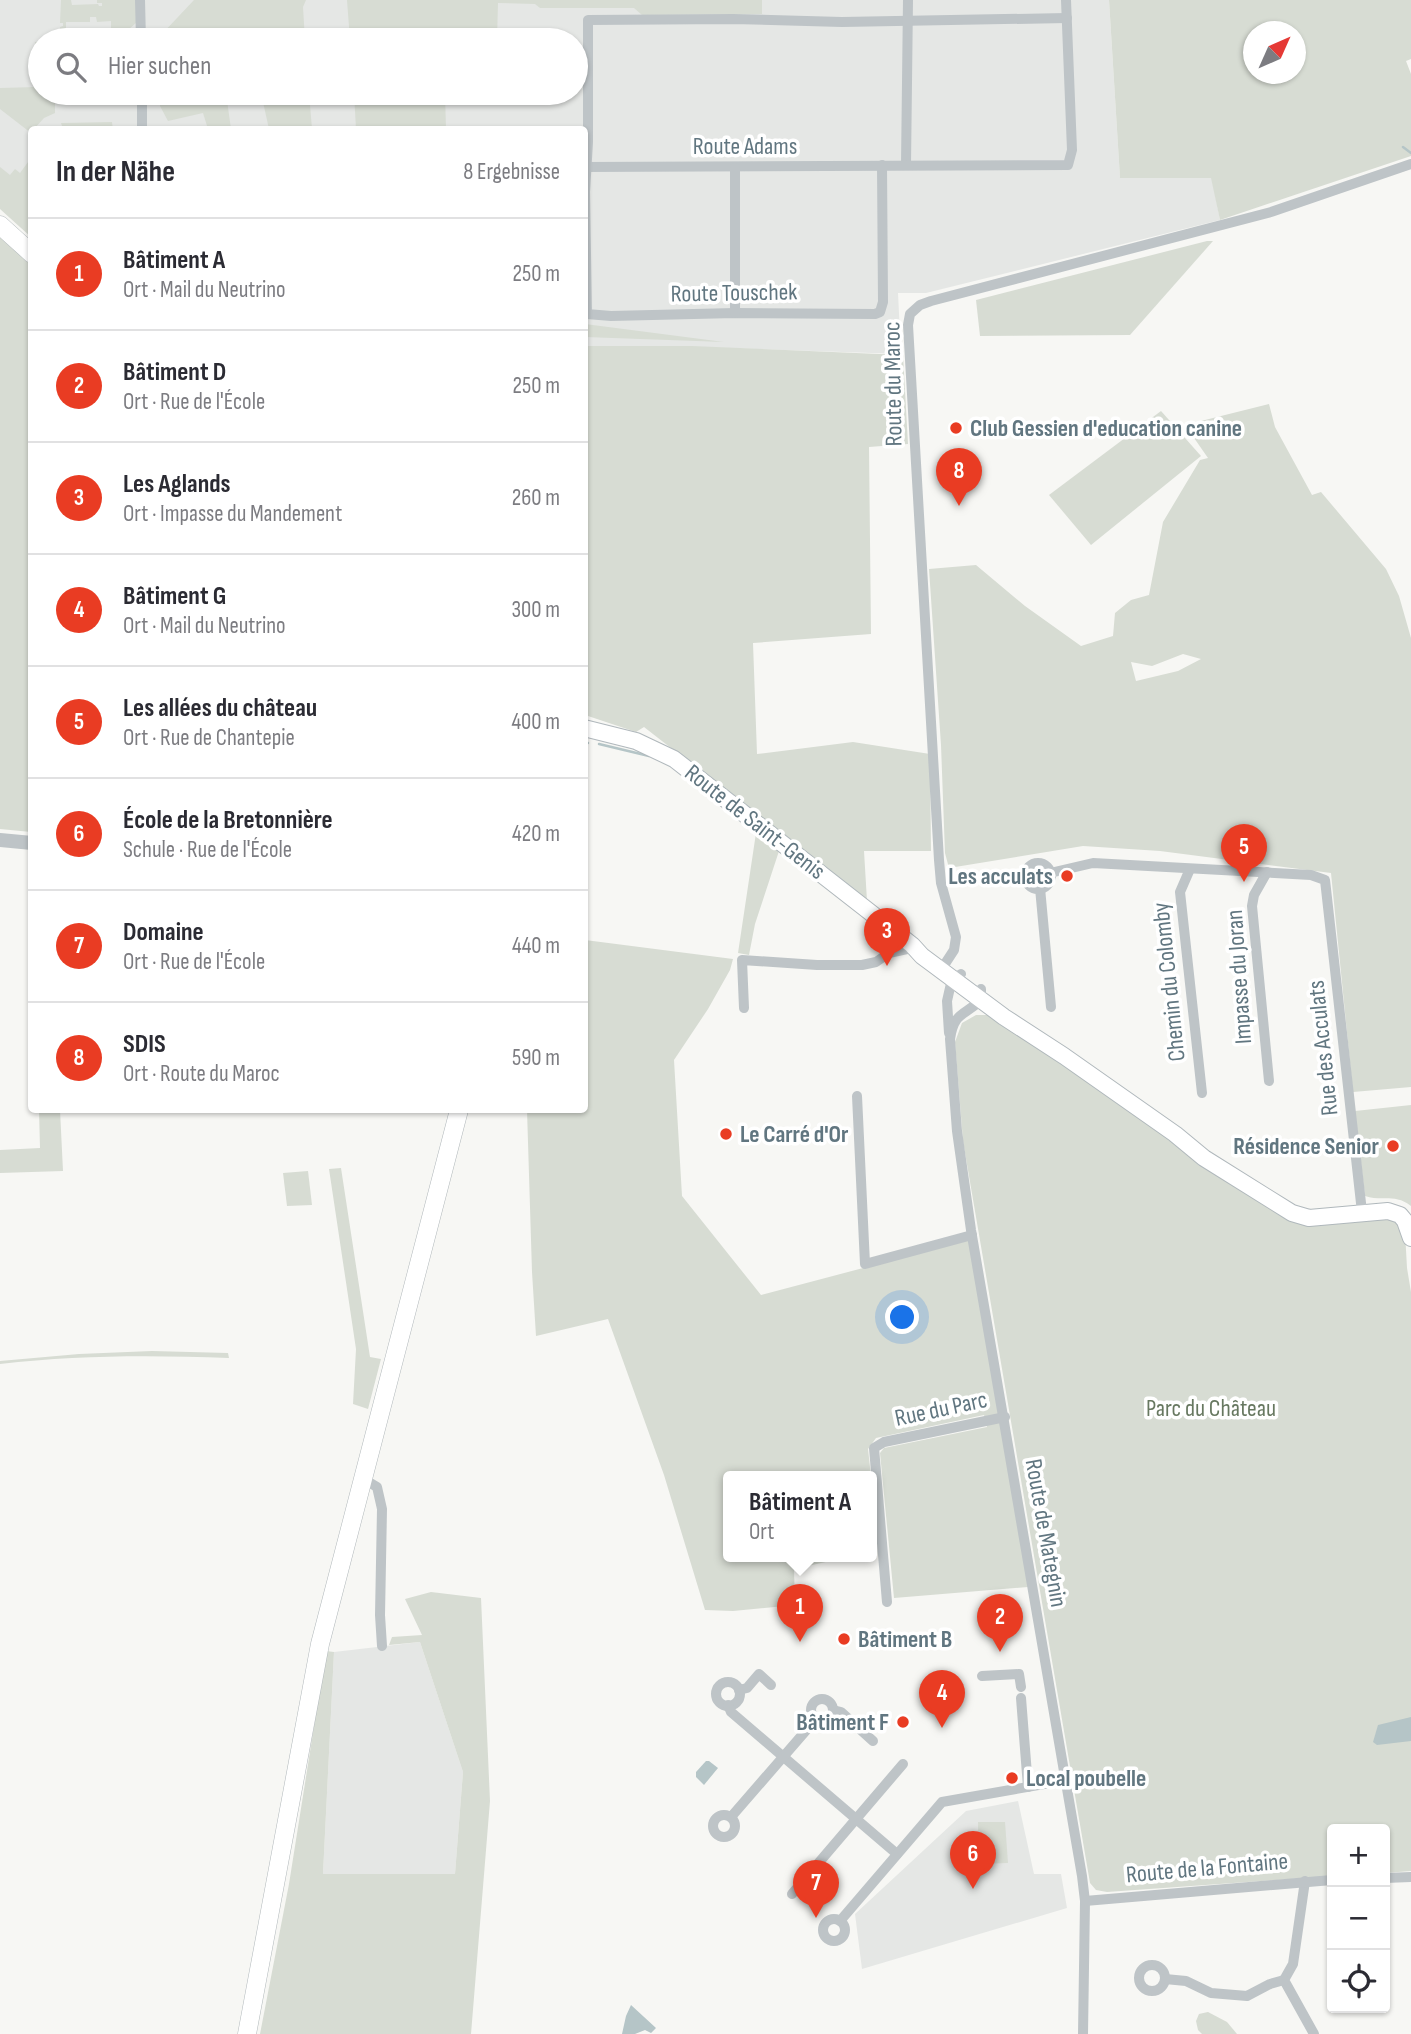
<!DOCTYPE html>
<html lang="de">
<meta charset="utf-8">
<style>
:root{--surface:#fff;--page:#f2f2f3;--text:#2b2b33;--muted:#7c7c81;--line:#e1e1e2;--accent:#e93c23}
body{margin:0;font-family:"Sofia Sans Condensed",sans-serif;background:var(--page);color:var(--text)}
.controls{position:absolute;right:21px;bottom:21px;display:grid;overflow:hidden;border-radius:7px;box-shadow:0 2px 5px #0004}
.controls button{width:63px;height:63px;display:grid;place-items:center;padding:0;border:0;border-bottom:2px solid var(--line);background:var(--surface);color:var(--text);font:35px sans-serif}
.compass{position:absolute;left:1243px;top:21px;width:63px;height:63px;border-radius:50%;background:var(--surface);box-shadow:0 2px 5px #0004;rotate:45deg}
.you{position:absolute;left:903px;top:1318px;width:24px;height:24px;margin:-18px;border:5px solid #fff;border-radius:50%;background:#1a73e8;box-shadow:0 0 0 10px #1a73e833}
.badge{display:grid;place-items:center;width:46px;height:46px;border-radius:50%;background:var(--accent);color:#fff;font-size:23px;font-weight:700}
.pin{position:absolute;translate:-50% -58px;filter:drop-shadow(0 2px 4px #0008)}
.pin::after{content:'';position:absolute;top:37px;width:24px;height:21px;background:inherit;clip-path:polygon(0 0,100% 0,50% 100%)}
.popup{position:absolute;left:723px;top:1471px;width:154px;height:91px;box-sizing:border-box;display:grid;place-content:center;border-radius:7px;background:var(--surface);filter:drop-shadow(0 2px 5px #0005);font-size:23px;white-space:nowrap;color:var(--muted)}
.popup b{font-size:26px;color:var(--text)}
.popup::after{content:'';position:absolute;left:50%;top:100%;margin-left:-14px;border:14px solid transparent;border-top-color:var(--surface)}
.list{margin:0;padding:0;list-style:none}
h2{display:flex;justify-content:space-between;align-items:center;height:91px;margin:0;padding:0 28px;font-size:30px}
h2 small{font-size:23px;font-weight:400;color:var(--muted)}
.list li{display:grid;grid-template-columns:46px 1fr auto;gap:21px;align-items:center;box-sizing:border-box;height:112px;padding:0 28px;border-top:2px solid var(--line)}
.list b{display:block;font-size:26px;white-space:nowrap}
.list p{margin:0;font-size:23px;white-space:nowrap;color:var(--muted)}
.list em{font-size:23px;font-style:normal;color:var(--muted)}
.icon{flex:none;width:38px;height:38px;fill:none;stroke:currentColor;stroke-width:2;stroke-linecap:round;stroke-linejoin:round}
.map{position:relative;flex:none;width:1411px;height:2034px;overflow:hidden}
.search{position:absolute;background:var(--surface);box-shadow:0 2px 5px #0004;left:28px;top:28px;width:560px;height:77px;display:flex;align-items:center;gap:18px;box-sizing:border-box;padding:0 24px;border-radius:38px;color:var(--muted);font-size:26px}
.panel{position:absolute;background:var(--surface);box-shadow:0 2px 5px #0004;left:28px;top:126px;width:560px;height:987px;border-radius:7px}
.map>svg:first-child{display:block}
.built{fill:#e5e7e5;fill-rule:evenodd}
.green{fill:#d7dcd3;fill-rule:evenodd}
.water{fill:#b5c5c7}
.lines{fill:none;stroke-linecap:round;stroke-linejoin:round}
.stream{stroke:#b5c5c7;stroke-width:2.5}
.secondary-casing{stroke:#b0b8bc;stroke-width:18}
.primary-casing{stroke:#b1b8bb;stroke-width:19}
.minor{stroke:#bec4c7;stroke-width:10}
.tertiary{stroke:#bec4c7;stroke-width:14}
.secondary{stroke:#fff;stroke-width:16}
.primary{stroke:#fff;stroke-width:18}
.poi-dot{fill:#e93c23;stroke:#fff;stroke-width:2.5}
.labels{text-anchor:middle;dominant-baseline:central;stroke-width:7;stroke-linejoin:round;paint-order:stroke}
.street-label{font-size:24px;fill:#617680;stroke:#fff}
.poi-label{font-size:24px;font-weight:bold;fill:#617680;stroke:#fff;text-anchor:start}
.park-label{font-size:24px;fill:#677860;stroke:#fff}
</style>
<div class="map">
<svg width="1411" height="2034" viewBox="0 0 1411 2034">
<rect width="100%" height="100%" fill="#f7f7f4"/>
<g class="built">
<path d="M0,0H1109L1120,178H1212L1220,220L926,293H898L901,354L727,348L585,346L584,130H32L31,225L0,197ZM40,40H576V93H40Z"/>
<path d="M420,1642L463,1772L455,1874H323L334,1652Z"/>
<path d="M1018,1801L1034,1874H1061L1067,1908L862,1969L855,1914L966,1811Z"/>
</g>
<g class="green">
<path d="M61,0H71L72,5L98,4L99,6H102V3H97V0H136V23L129,29L111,28V21L97,22L96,17H90V22H66V30L70,31V40H60V27L63,26V23H60Z"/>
<path d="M194,0H306L303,7L305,40H250L249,37H219L218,40H161V35Z"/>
<path d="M347,0H762V14L642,15L634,8H540L535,4L498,3L497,40H350Z"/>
<path d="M1109,0H1411V59L1406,61L1411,74V156L1220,220L1211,178H1120ZM1254,32H1296V74H1254Z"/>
<path d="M35,42H40V93H55V113L44,118L34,129L32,130L31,133L0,109V88L36,87Z"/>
<path d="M160,93H226L231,129H208L203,113L168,121L160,106Z"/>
<path d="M261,93H309L312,129H269Z"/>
<path d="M354,93H445L446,129H356Z"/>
<path d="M112,122L113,130L63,129L61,123Z"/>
<path d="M31,158V237L0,209V167L10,175L15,169L20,173Z"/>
<path d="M0,234L31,262V832L0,829Z"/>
<path d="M1207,241H1213L1130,335L980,336L976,300Z"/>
<path d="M585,324L724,342L585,337Z"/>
<path d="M584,346H692L903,355L908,444L869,447L871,634L753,643L757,754L853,742L930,754L931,851H864L867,901L644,727L636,732L585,715Z"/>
<path d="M1269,404L1275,427L1312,495L1321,492L1386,569L1399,596L1411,638V1087L1353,1092L1331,873L1160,851L1083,846L949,868L945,853L941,745L929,569L976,565L1025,606L1081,646L1113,636L1115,613L1131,600L1149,595L1163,522L1200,460L1208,458L1185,425ZM1183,654L1201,659L1178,671L1136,681L1131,662L1152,666Z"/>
<path d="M1161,411L1201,456L1091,545L1049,495Z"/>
<path d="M756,833L779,851L755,924L749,955L738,953Z"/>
<path d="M585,940L733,959L730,970L708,1009L674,1060L682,1196L761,1295L969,1240L1028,1587L894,1598L880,1453L884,1448L987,1427L984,1415L876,1438L868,1449L871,1476H728V1556H853L794,1569L795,1605L733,1611L705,1610L664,1475L608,1319L536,1336L532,1272L527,1110H584Z"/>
<path d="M976,1015H993L1250,1193L1302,1224L1393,1217L1405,1232L1407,1268L1411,1292V1871L1385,1873V1829H1332V1876L1107,1892L1096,1890L1090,1883L963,1141L955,1042L962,1023Z"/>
<path d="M1411,1105V1206C1394,1193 1382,1202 1365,1196L1355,1111Z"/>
<path d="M39,1110H60L63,1171L0,1173V1150L40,1148Z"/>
<path d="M341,1168L370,1357L381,1359L368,1409L353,1404L356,1349L329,1169Z"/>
<path d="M308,1171L312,1205L287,1206L283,1173Z"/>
<path d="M152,1351L228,1353L229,1358C152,1355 76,1355 0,1364V1361L79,1354Z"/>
<path d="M431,1592L481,1598L490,1801L471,2034H260L289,1884L326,1651L334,1652L323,1874H455L463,1772L420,1642L389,1645L392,1637L422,1635L405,1599Z"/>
<path d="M978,1822H1005L1008,1863L979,1864Z"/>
<path d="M1208,2012L1227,2022L1237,2034H1202L1198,2030L1196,2021L1199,2014Z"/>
</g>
<g class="water">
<path d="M1411,1717V1741L1377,1745L1373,1742L1378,1725Z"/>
<path d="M706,1761H709L718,1768L704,1785L696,1777V1772Z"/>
<path d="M631,2005L656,2028L651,2033L645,2030L635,2034H622L626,2016Z"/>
</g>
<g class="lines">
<g class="stream">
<path d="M1403,147L1411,153"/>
<path d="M584,742L588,743"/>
<path d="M599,744L649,756"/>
</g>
<g class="secondary-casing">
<path id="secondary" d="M584,728L636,741L674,759L912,945L922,956L1004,1017L1064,1056L1175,1134L1204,1158L1292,1213L1309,1218L1388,1211L1400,1215L1405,1221L1411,1238"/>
</g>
<g class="primary-casing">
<g id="primary">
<path d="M0,225L32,254"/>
<path d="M247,2034L320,1644L459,1110"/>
</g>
</g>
<g class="minor">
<path d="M140,0L141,40"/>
<path d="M142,93V130"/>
<path d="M882,165L883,302L880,312L875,314L735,313L611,316L587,314L585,192L588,142V20L733,19L842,22L1067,18"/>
<path d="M906,165L908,0"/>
<path d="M584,167L1068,165L1072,150L1066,0"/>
<path d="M735,313V168"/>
<circle cx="1038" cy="876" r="13"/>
<path d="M1190,869L1180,892L1202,1093"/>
<path d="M1267,872L1254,895L1252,906L1269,1081"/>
<path d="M1050,873L1093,863L1311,875L1325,880L1362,1212"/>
<path d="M1040,888L1051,1007"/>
<path d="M941,970L954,950L956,937L941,883L939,860L908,325L910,314L920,305L931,301L1271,212L1411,164"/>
<path d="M981,989V1000C964,1016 954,1012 950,1039L957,1131L971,1230L1082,1876L1085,1901L1083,2034"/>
<path d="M744,1008L742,960L817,965H862L876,962L889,953L907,949L912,945"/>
<path d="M949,1033L947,1001L952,979L961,974"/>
<path d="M857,1096L865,1264L972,1235"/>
<path d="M362,1478L377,1487L382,1509L380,1615L382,1646"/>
<path d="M887,1602L874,1448L884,1442L1005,1417"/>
<path d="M982,1676L1019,1674L1021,1687"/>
<circle cx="728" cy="1694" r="12"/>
<path d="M739,1690L747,1688L759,1674L771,1685"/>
<path d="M1021,1698L1028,1787"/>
<circle cx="822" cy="1710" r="11"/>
<path d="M728,1705L731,1712L897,1854"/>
<path d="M833,1710L841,1712L873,1741"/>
<circle cx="724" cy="1826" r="11"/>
<path d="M731,1817L816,1719"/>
<path d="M1385,1878L1411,1877"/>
<path d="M1305,1881L1293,1964L1284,1980L1314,2034"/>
<path d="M792,1894L903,1764"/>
<path d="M1085,1901L1332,1880"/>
<circle cx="834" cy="1930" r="11"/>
<path d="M840,1921L942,1802L1067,1780"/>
<circle cx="1152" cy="1978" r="13"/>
<path d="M1165,1979L1186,1981L1211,1993L1247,1996L1270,1984L1284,1980"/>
</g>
<path class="tertiary" d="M0,840L32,843"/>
<use href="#secondary" class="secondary"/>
<use href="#primary" class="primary"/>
</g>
<g class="poi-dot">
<circle cx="956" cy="428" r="7"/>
<circle cx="1067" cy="876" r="7"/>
<circle cx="726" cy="1134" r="7"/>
<circle cx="1393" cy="1146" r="7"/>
<circle cx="844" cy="1639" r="7"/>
<circle cx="903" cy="1722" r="7"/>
<circle cx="1012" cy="1778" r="7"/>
</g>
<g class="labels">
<g class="street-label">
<text x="745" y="146">Route Adams</text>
<text transform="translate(734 293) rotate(-1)">Route Touschek</text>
<text transform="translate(893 384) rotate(-91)">Route du Maroc</text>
<text transform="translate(755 822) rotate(38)">Route de Saint-Genis</text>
<text transform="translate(1239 977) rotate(-94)">Impasse du Joran</text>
<text transform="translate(1169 982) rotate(-96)">Chemin du Colomby</text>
<text transform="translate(1323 1048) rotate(-96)">Rue des Acculats</text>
<text transform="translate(941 1409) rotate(-12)">Rue du Parc</text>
<text transform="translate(1046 1533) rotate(80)">Route de Mategnin</text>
<text transform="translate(1207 1868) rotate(-5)">Route de la Fontaine</text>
</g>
<g class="poi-label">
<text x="970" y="428">Club Gessien d'education canine</text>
<text x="1053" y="876" text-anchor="end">Les acculats</text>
<text x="740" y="1134">Le Carré d'Or</text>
<text x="1379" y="1146" text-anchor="end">Résidence Senior</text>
<text x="858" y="1639">Bâtiment B</text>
<text x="889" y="1722" text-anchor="end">Bâtiment F</text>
<text x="1026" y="1778">Local poubelle</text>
</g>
<g class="park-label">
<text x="1211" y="1408">Parc du Château</text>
</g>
</g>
</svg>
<div class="controls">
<button>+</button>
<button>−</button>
<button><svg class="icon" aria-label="locate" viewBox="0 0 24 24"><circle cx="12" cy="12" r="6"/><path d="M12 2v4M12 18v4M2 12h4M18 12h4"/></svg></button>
</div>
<svg class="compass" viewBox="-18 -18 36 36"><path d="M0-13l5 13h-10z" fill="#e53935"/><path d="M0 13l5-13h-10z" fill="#7c7c81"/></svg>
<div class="you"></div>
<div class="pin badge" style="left:800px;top:1642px">1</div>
<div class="popup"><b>Bâtiment A</b>Ort</div>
<div class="pin badge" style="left:1000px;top:1652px">2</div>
<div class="pin badge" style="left:887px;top:966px">3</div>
<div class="pin badge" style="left:942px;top:1728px">4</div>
<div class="pin badge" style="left:1244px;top:882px">5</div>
<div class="pin badge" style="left:973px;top:1889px">6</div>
<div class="pin badge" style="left:816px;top:1918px">7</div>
<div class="pin badge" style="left:959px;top:506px">8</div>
<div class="search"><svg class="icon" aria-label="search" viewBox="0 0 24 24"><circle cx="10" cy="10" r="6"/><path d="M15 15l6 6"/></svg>Hier suchen</div>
<section class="panel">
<h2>In der Nähe<small>8 Ergebnisse</small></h2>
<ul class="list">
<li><span class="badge">1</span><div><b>Bâtiment A</b><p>Ort · Mail du Neutrino</p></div><em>250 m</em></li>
<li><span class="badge">2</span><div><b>Bâtiment D</b><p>Ort · Rue de l'École</p></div><em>250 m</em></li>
<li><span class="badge">3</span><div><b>Les Aglands</b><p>Ort · Impasse du Mandement</p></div><em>260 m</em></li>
<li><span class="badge">4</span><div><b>Bâtiment G</b><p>Ort · Mail du Neutrino</p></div><em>300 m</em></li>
<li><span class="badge">5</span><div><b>Les allées du château</b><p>Ort · Rue de Chantepie</p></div><em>400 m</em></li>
<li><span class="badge">6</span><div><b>École de la Bretonnière</b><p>Schule · Rue de l'École</p></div><em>420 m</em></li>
<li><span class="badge">7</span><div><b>Domaine</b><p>Ort · Rue de l'École</p></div><em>440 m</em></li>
<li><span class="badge">8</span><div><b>SDIS</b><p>Ort · Route du Maroc</p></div><em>590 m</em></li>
</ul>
</section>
</div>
